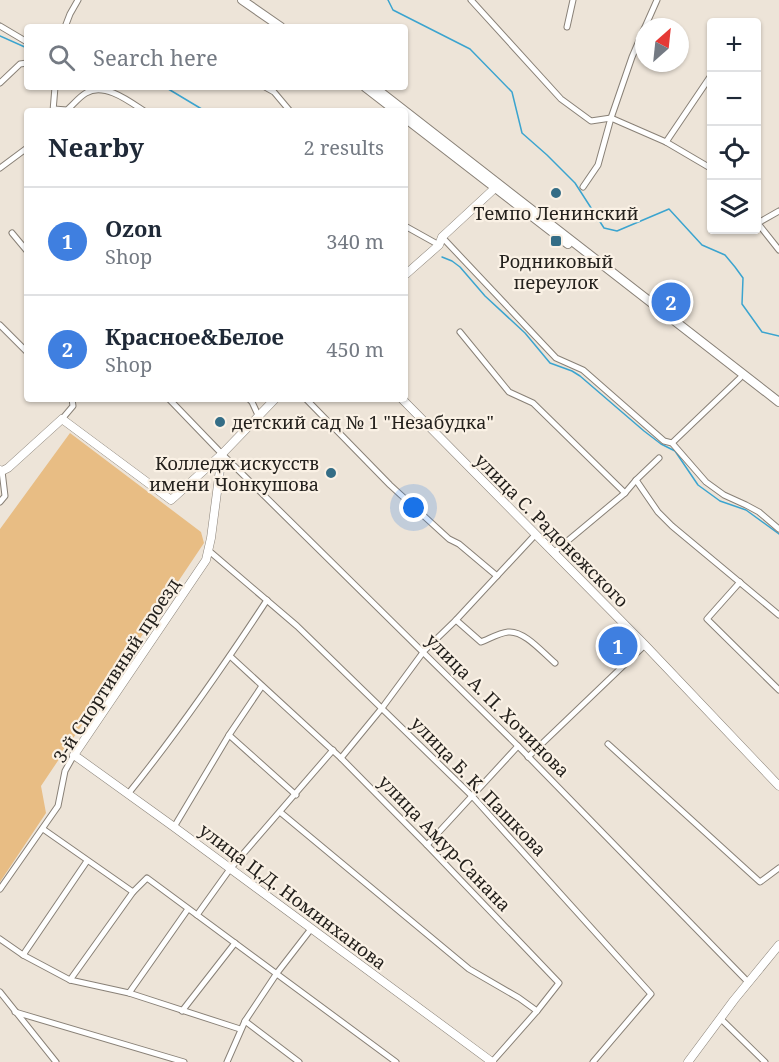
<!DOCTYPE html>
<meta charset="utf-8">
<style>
:root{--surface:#fff;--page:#f2f2f3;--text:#1f2937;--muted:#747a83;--line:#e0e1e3;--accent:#346d86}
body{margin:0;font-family:"Noto Serif",serif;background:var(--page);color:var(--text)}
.controls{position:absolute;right:18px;top:18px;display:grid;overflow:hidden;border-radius:6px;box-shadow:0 2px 4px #0004}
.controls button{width:54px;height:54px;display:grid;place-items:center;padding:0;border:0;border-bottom:2px solid var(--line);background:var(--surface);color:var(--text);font:30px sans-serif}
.compass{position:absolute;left:635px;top:18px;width:54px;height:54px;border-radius:50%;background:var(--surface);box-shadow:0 2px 4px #0004;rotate:27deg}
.you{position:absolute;left:414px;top:508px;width:21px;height:21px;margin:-15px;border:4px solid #fff;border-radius:50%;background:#1a73e8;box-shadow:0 0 0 9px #1a73e833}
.badge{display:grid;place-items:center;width:39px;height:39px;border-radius:50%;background:var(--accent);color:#fff;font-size:20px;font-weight:700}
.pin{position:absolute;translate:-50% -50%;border:3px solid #fff;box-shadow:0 2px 6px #0006}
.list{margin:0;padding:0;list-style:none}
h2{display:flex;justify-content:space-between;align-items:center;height:78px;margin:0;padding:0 24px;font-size:26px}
h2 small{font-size:20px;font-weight:400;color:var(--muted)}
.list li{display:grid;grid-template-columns:39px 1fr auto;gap:18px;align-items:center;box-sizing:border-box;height:108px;padding:0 24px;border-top:2px solid var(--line)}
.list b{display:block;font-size:22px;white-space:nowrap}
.list p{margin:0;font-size:20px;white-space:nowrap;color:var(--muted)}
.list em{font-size:20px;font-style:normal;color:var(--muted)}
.icon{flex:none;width:33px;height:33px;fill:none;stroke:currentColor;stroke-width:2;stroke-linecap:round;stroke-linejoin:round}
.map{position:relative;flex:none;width:779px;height:1062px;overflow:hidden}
.search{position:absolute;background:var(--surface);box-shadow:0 2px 4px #0004;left:24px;top:24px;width:384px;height:66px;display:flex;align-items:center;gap:15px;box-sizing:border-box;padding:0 21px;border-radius:6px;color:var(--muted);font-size:22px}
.panel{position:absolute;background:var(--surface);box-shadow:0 2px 4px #0004;left:24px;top:108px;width:384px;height:294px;border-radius:6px}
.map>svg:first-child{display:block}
.green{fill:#e8bd84}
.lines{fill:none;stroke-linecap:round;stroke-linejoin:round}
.stream{stroke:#3ba4cf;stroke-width:1.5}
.street-casing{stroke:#898177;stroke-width:7}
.secondary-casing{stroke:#898177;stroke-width:9}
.primary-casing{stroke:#898177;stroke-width:10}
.street{stroke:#fff;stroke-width:5}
.secondary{stroke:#fff;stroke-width:8}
.primary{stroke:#fff;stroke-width:8}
.poi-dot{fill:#346d86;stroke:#faf1e5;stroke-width:2}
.labels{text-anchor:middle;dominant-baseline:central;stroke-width:4.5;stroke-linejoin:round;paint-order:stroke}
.poi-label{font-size:18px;fill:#24211d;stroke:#faf1e5}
.street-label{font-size:18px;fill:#24211d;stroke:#faf1e5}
</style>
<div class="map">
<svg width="779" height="1062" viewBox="0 0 779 1062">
<rect width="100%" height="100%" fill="#ede4d8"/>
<path class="green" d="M70,433L201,532L204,543L41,786L46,813L0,882V529Z"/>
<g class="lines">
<g class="stream">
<path d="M388,0L393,10L470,49L512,92L522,133L547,155L575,183L604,228L617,231L669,209L702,245L725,255L735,267L743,278L742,304L762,332L779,336"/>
<path d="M0,36L27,48"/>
<path d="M165,87L205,111"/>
<path d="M442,257L452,261L460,267L485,296L525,333L550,363L572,371L580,376L644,431L661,444L675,451L698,485L720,501L746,510L779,534"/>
</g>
<g class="street-casing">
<g id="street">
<path d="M471,0L561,99L591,121L611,118L666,142L712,169"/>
<path d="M0,26L27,42"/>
<path d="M65,27L70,14L78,0"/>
<path d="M567,27L573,0"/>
<path d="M645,27L657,0"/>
<path d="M0,83L20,64L27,63"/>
<path d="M265,87L274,92L290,111"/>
<path d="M54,109L67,110C73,105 79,97 86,93C104,82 129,101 144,111"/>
<path d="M53,111L55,87"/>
<path d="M666,142L712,74"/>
<path d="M0,168L27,148"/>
<path d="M583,187L598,165L611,118L632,57L644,29"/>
<path d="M756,221L779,250"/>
<path d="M758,223L779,211"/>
<path d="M405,226L439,245"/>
<path d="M12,233L27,251"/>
<path d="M442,237L556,358L583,370L664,441L672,443L706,482L724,495L746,505L759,512L779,529"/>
<path d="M0,325L27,352"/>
<path d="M460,332L509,392L533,403L625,493"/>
<path d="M169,399L222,454L518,746L748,982"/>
<path d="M249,399L252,402L258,415"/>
<path d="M306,399L390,485L449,539L459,544L497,576"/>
<path d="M62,419L73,406L72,399"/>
<path d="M672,443L740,378"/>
<path d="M636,480L658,512L672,526L779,615"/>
<path d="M0,502L5,496L2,471"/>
<path d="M208,550L297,626L473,797L651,994L593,1062"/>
<path d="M553,553L625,493L636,480L659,458"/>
<path d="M740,582L707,619L779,690"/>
<path d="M456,620L481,642C489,639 499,633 508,632C524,630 543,653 555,663"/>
<path d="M230,656L341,758L427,845L559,983L537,1011L492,1062"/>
<path d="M229,735L296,795"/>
<path d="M608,744L760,882L779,868"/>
<path d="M528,757L645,645"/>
<path d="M341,758L382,708L424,651L456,620L535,535"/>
<path d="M128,794C178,732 223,667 267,600"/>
<path d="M280,812L469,969L519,998L537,1011"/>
<path d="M174,827L229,735L262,686"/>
<path d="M43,829L133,892L147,878L396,1062"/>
<path d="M427,845L518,746"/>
<path d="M0,889L58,806L65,771L74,755"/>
<path d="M197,915L230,869L333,750"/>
<path d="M0,939L23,955L70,980L129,993L240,1029"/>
<path d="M23,955L87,861"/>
<path d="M70,980L133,892"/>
<path d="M0,992L56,1062"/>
<path d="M129,993L188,909"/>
<path d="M182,1011L235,943"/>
<path d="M15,1012L184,1062"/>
<path d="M720,1018L765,1062"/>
<path d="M245,1021L299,1062"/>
<path d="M227,1062L245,1021L277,973L311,929"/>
</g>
</g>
<g class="secondary-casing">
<g id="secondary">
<path d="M405,275L439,245L442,237L495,188"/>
<path d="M402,399L645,645L779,786"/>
<path d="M222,454L211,538L206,560L74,755L174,827L492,1062"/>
<path d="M0,470L2,471L8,468L62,419L171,500L222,454L275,399"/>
<path d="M688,1062L734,1000L779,945"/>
</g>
</g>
<g class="primary-casing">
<g id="primary">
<path d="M242,0L281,27"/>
<path d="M365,87L396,111"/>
<path d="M374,87L779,402"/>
<path d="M405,118L568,244"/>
</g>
</g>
<use href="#street" class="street"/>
<use href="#secondary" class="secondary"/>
<use href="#primary" class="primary"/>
</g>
<g class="poi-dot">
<circle cx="556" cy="193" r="6"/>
<rect x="550" y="235" width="12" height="12" rx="3"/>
<circle cx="220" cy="422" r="6"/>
<circle cx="331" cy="473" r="6"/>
</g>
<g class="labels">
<g class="poi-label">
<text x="556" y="213">Темпо Ленинский</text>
<text x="556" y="261">Родниковый<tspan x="556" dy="21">переулок</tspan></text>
<text x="232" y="422" text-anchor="start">детский сад № 1 "Незабудка"</text>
<text x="319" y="463" text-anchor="end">Колледж искусств<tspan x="319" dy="21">имени Чонкушова</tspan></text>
</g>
<g class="street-label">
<text transform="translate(552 530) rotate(45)">улица С. Радонежского</text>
<text transform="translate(116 670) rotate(-57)">3-й Спортивный проезд</text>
<text transform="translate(498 705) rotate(45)">улица А. П. Хочинова</text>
<text transform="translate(479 786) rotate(46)">улица Б. К. Пашкова</text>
<text transform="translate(445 843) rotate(46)">улица Амур-Санана</text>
<text transform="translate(293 896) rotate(37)">улица Ц.Д. Номинханова</text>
</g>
</g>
</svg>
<div class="controls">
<button>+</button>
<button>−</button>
<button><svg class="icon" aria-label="locate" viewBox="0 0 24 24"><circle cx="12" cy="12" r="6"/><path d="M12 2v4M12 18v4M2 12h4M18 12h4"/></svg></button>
<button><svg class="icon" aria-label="layers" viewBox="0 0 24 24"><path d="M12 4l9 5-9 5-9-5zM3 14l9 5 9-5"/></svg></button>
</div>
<svg class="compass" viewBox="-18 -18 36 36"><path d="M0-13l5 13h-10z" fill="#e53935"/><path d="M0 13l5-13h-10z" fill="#747a83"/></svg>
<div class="you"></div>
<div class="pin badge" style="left:618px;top:646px;background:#3f7fe0">1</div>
<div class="pin badge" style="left:671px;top:302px;background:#3f7fe0">2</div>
<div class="search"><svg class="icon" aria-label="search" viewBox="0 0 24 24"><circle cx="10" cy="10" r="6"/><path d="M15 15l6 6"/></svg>Search here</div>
<section class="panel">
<h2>Nearby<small>2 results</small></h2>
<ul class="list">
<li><span class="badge" style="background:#3f7fe0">1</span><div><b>Ozon</b><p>Shop</p></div><em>340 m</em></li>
<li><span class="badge" style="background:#3f7fe0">2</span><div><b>Красное&amp;Белое</b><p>Shop</p></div><em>450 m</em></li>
</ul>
</section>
</div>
